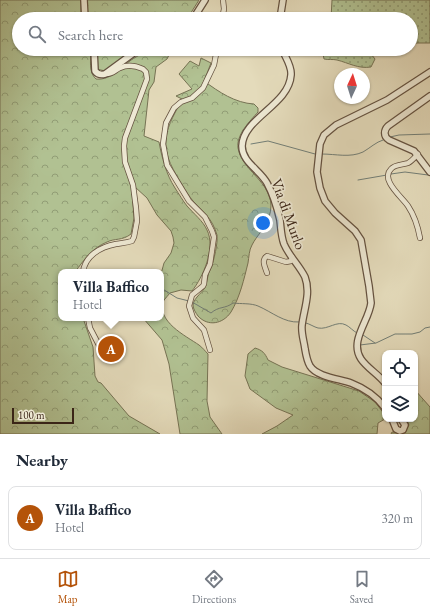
<!DOCTYPE html>
<style>
:root{--surface:#fff;--page:#f6f6f7;--text:#1f2937;--muted:#747a83;--line:#e0e1e3;--accent:#b45309}
body{margin:0;font-family:"EB Garamond",serif;background:var(--page);color:var(--text)}
.controls{position:absolute;right:12px;bottom:12px;display:grid;overflow:hidden;border-radius:8px;box-shadow:0 1px 3px #0004}
.controls button{width:36px;height:36px;display:grid;place-items:center;padding:0;border:0;border-bottom:1px solid var(--line);background:var(--surface);color:var(--text);font:20px sans-serif}
.compass{position:absolute;left:334px;top:68px;width:36px;height:36px;border-radius:50%;background:var(--surface);box-shadow:0 1px 3px #0004;rotate:4deg}
.scale{position:absolute;left:12px;bottom:10px;width:62px;box-sizing:border-box;padding-left:4px;border:2px solid #3b2517;border-top:0;font-size:11px;line-height:14px;white-space:nowrap;color:#3b2517;-webkit-text-stroke:3px #ede8d3;paint-order:stroke}
.you{position:absolute;left:263px;top:223px;width:14px;height:14px;margin:-10px;border:3px solid #fff;border-radius:50%;background:#1a73e8;box-shadow:0 0 0 6px #1a73e833}
.badge{display:grid;place-items:center;width:26px;height:26px;border-radius:50%;background:var(--accent);color:#fff;font-size:13px;font-weight:700}
.pin{position:absolute;translate:-50% -50%;border:2px solid #fff;box-shadow:0 1px 4px #0006}
.popup{position:absolute;left:58px;top:269px;width:106px;height:52px;box-sizing:border-box;display:grid;place-content:center;border-radius:8px;background:var(--surface);filter:drop-shadow(0 1px 3px #0005);font-size:13px;white-space:nowrap;color:var(--muted)}
.popup b{font-size:15px;color:var(--text)}
.popup::after{content:'';position:absolute;left:50%;top:100%;margin-left:-8px;border:8px solid transparent;border-top-color:var(--surface)}
.list{margin:0;padding:0;list-style:none}
h2{display:flex;justify-content:space-between;align-items:center;height:52px;margin:0;padding:0 16px;font-size:17px}
h2 small{font-size:13px;font-weight:400;color:var(--muted)}
.list li{display:grid;grid-template-columns:26px 1fr auto;gap:12px;align-items:center;box-sizing:border-box;height:64px;margin:0 8px 8px;padding:0 8px;border:1px solid var(--line);border-radius:8px}
.list b{display:block;font-size:15px;white-space:nowrap}
.list p{margin:0;font-size:13px;white-space:nowrap;color:var(--muted)}
.list em{font-size:13px;font-style:normal;color:var(--muted)}
.icon{flex:none;width:22px;height:22px;fill:none;stroke:currentColor;stroke-width:2;stroke-linecap:round;stroke-linejoin:round}
.map{position:relative;flex:none;width:430px;height:434px;overflow:hidden}
.search{position:absolute;background:var(--surface);box-shadow:0 1px 3px #0004;left:12px;right:12px;top:12px;height:44px;display:flex;align-items:center;gap:10px;box-sizing:border-box;padding:0 14px;border-radius:22px;color:var(--muted);font-size:15px}
.sheet{height:124px;background:var(--surface)}
nav{display:flex;justify-content:space-around;align-items:center;box-sizing:border-box;height:56px;border-top:1px solid var(--line);background:var(--surface);font-size:11px;color:var(--muted)}
nav a{display:grid;justify-items:center;gap:2px}
nav .on{color:var(--accent)}
.map>svg:first-child{display:block}
.grass{fill:url(#grass-dots);stroke:#767354}
.forest{fill:url(#forest-crowns);stroke:#767354}
.lines{fill:none;stroke-linecap:round;stroke-linejoin:round}
.stream{stroke:#727e76;stroke-width:1}
.minor-casing{stroke:#655240;stroke-width:6}
.tertiary-casing{stroke:#655240;stroke-width:8}
.minor{stroke:#ede8d3;stroke-width:4.5}
.tertiary{stroke:#ede8d3;stroke-width:5.5}
.labels{text-anchor:middle;dominant-baseline:central;stroke-width:3.5;stroke-linejoin:round;paint-order:stroke}
.street-label{font-size:15px;fill:#3b2517;stroke:#ede8d3}
</style>
<div class="map">
<svg width="430" height="434" viewBox="0 0 430 434">
<defs>
<pattern id="grass-dots" width="8" height="8" patternUnits="userSpaceOnUse"><rect width="8" height="8" fill="#b1c192"/><path d="M2 2h.1M6 6h.1" fill="none" stroke="#919d76" stroke-width="1.8" stroke-linecap="round"/></pattern>
<pattern id="forest-crowns" width="20" height="18" patternUnits="userSpaceOnUse"><rect width="20" height="18" fill="#b1c192"/><path d="M2 6a3 3 0 1 1 6 0M12 15a3 3 0 1 1 6 0" fill="none" stroke="#919d76"/></pattern>
</defs>
<rect width="100%" height="100%" fill="#e4dbbb"/>
<filter id="stains"><feTurbulence type="fractalNoise" baseFrequency=".005" numOctaves="4"/><feColorMatrix values="0 0 0 0 .2 0 0 0 0 .09 0 0 0 0 .02 0 0 0 .5 -.17"/></filter>
<radialGradient id="worn" r=".72"><stop offset=".6" stop-color="#630" stop-opacity="0"/><stop offset="1" stop-color="#630" stop-opacity=".3"/></radialGradient>
<g class="grass">
<path d="M332,0H430V43H415L411,45V19H331Z"/>
<path d="M328,49H367L375,59L371,67C358,69 349,63 337,60C333,59 328,60 324,59L323,54Z"/>
</g>
<g class="forest">
<path d="M0,0H81V19H19V49H91C91,59 88,72 96,79C112,81 123,64 136,57C147,50 160,49 172,49L167,59L156,67L154,82L149,90L144,136L159,142C162,158 166,174 175,188C179,194 183,201 187,206C194,214 203,221 207,230C216,248 203,277 192,291L181,290L170,293C168,295 166,298 164,300C155,321 186,336 199,345C203,348 205,351 208,354L207,401L210,417L222,434H180L169,364L162,340L143,318H161V274L164,263L171,253L174,243L173,237L171,231L157,215L147,198L135,187L132,191L134,218L131,234C122,241 115,238 107,242C92,248 84,260 75,272H61V318H83L93,347L95,376L98,382L101,383L129,416L160,434H0Z"/>
<path d="M87,0H199L187,19H88Z"/>
<path d="M96,49H134L105,71L97,69Z"/>
<path d="M201,58L211,63L204,81C219,92 235,103 254,104L258,108V112C250,121 236,135 238,148C242,173 280,185 269,217C265,229 257,235 252,245C249,250 249,257 248,263C244,279 240,297 231,312C223,324 208,327 198,316C196,313 193,309 193,305C194,297 204,292 206,285C207,282 207,279 208,276C208,273 210,271 211,268C214,260 218,243 217,235C212,218 204,213 193,201C189,196 186,191 183,186C174,171 164,157 166,138C168,123 176,112 182,99L176,96L192,89L179,74L190,61L199,66Z"/>
<path d="M255,348C262,350 265,353 268,360L282,367L359,391L375,402L385,415V419L378,423L377,434H262L277,426L293,415L276,408L250,389L245,376L248,354Z"/>
<path d="M415,390L430,407V434H391L392,432L399,433L405,432L409,425L406,419H415Z"/>
</g>
<g class="lines">
<g class="stream">
<path d="M390,137L399,135L430,134"/>
<path d="M251,144L268,141L315,154"/>
<path d="M322,154C336,154 350,158 363,152C370,148 376,142 383,140"/>
<path d="M391,174L405,172L428,175"/>
<path d="M358,180L387,175"/>
<path d="M161,288L177,298L189,301"/>
<path d="M192,302L211,313C219,306 225,309 233,303C241,304 251,303 258,306C272,312 284,323 299,322"/>
<path d="M306,323C310,324 314,327 318,328C328,330 337,320 346,325C350,327 353,331 357,333"/>
<path d="M363,335L375,343"/>
<path d="M360,345L376,343L395,334H412L420,332L425,328L430,327"/>
</g>
<g class="minor-casing">
<g id="minor">
<path d="M222,19L224,9L223,0"/>
<path d="M418,154C415,157 412,161 408,163C403,165 395,164 391,169C380,180 402,197 408,206C414,215 418,227 420,238"/>
<path d="M83,272C85,256 100,247 116,244C121,243 126,243 132,241L134,237L137,221L136,208L133,185L125,162L124,146L125,138L147,79L146,72L143,69C136,66 128,64 120,68C115,70 112,75 105,74"/>
<path d="M267,273C265,267 261,260 267,256L286,262L291,261L292,257"/>
<path d="M88,318L90,328L102,351L103,354"/>
<path d="M210,350L204,330L193,318L189,306L192,295L203,286L204,284L205,275L210,264L214,237L212,231L205,217L189,201L167,165L163,144L166,123L174,108L181,102L192,98L203,88L214,65L217,49"/>
</g>
</g>
<g class="tertiary-casing">
<g id="tertiary">
<path d="M84,0L85,19"/>
<path d="M193,19L205,0"/>
<path d="M280,19L283,0"/>
<path d="M94,49L95,71C98,75 101,75 105,74L135,52L146,49"/>
<path d="M282,49C285,57 292,66 291,75C289,105 243,118 242,146C242,162 260,170 267,183C273,194 277,207 280,220C281,228 281,236 284,244C289,256 299,265 305,277C311,293 304,309 302,325C301,333 304,341 305,349C306,355 307,361 310,366C317,377 340,379 351,383C364,388 377,397 385,408"/>
<path d="M430,96L388,126C384,130 383,136 389,140L414,151L430,172"/>
<path d="M385,383C378,374 367,368 361,359C349,341 369,321 371,303L369,286L361,240L355,231L335,213L325,201L320,188L317,172L320,144L324,135L336,125L387,100L430,72"/>
<path d="M392,419L396,429L400,431L403,430L405,425L401,419"/>
</g>
</g>
<use href="#minor" class="minor"/>
<use href="#tertiary" class="tertiary"/>
</g>
<g class="labels">
<g class="street-label">
<text transform="translate(289 214) rotate(70)">Via di Murlo</text>
</g>
</g>
<rect width="100%" height="100%" filter="url(#stains)"/>
<rect width="100%" height="100%" fill="url(#worn)"/>
</svg>
<div class="controls">
<button><svg class="icon" aria-label="locate" viewBox="0 0 24 24"><circle cx="12" cy="12" r="6"/><path d="M12 2v4M12 18v4M2 12h4M18 12h4"/></svg></button>
<button><svg class="icon" aria-label="layers" viewBox="0 0 24 24"><path d="M12 4l9 5-9 5-9-5zM3 14l9 5 9-5"/></svg></button>
</div>
<svg class="compass" viewBox="-18 -18 36 36"><path d="M0-13l5 13h-10z" fill="#e53935"/><path d="M0 13l5-13h-10z" fill="#747a83"/></svg>
<div class="scale">100 m</div>
<div class="you"></div>
<div class="pin badge" style="left:111px;top:349px">A</div>
<div class="popup"><b>Villa Baffico</b>Hotel</div>
<div class="search"><svg class="icon" aria-label="search" viewBox="0 0 24 24"><circle cx="10" cy="10" r="6"/><path d="M15 15l6 6"/></svg>Search here</div>
</div>
<section class="sheet">
<h2>Nearby<small></small></h2>
<ul class="list">
<li><span class="badge">A</span><div><b>Villa Baffico</b><p>Hotel</p></div><em>320 m</em></li>
</ul>
</section>
<nav>
<a class="on"><svg class="icon" aria-label="map" viewBox="0 0 24 24"><path d="M3 6l6-2 6 2 6-2v14l-6 2-6-2-6 2zM9 4v14M15 6v14"/></svg>Map</a>
<a><svg class="icon" aria-label="directions" viewBox="0 0 24 24"><path d="M12 3l9 9-9 9-9-9zM9 14v-3h6M13 9l2 2-2 2"/></svg>Directions</a>
<a><svg class="icon" aria-label="saved" viewBox="0 0 24 24"><path d="M7 4h10v16l-5-4-5 4z"/></svg>Saved</a>
</nav>
